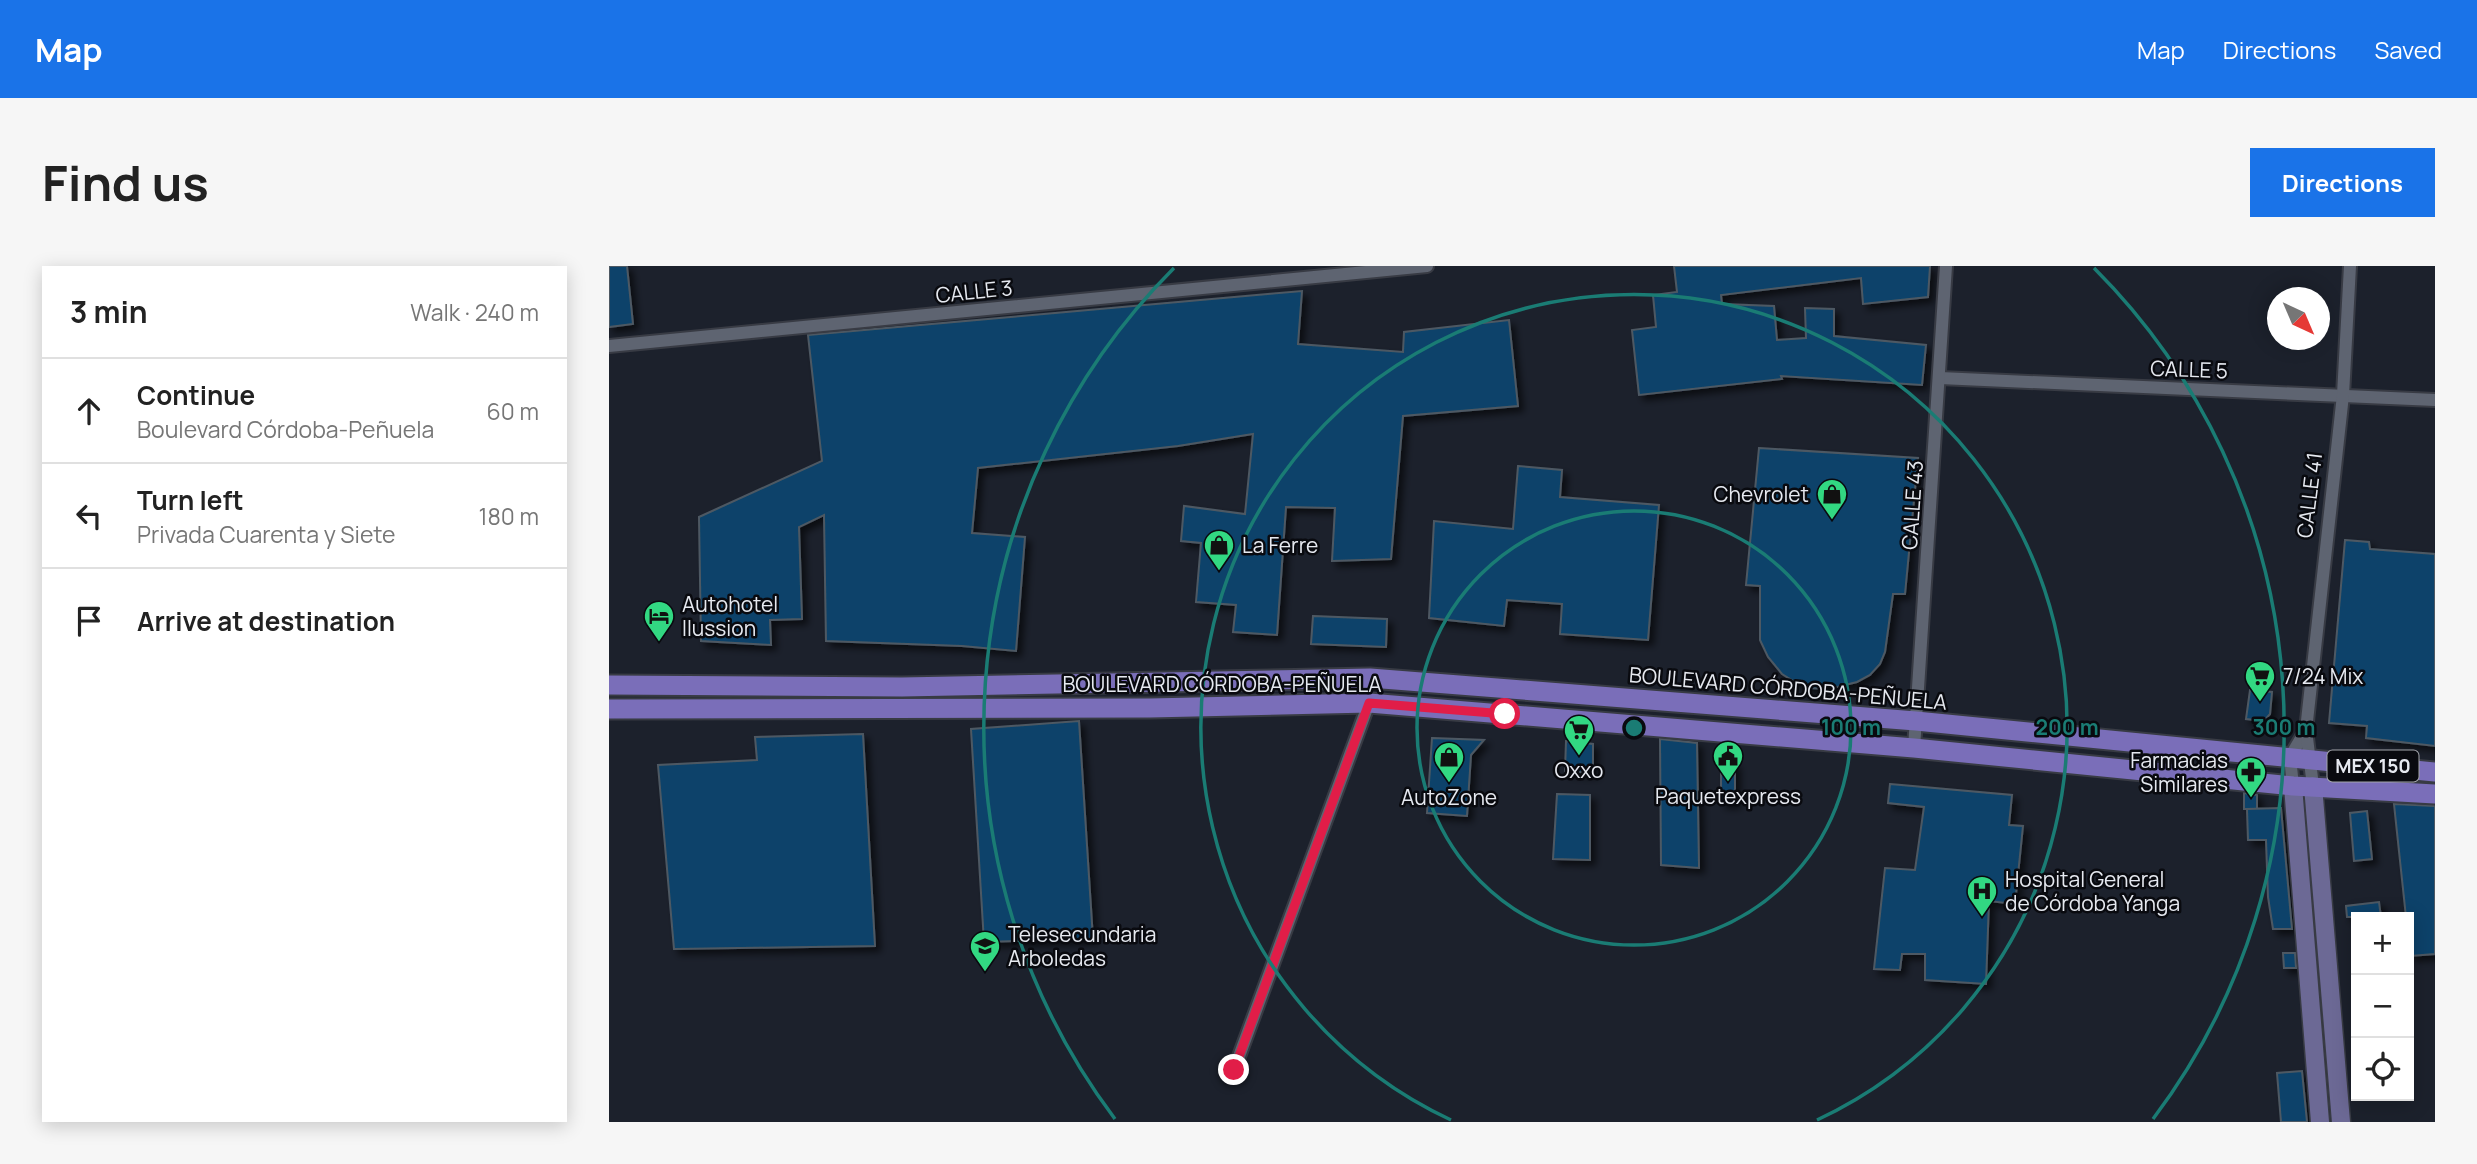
<!DOCTYPE html>
<meta charset="utf-8">
<style>
:root{--surface:#fff;--page:#f6f6f6;--text:#222;--muted:#767676;--line:#e0e0e0;--accent:#1a73e8}
body{margin:0;font-family:Manrope,sans-serif;background:var(--page);color:var(--text)}
.controls{position:absolute;right:21px;bottom:21px;display:grid;overflow:hidden;border-radius:0px;box-shadow:0 4px 18px #0003}
.controls button{width:63px;height:63px;display:grid;place-items:center;padding:0;border:0;border-bottom:2px solid var(--line);background:var(--surface);color:var(--text);font:35px sans-serif}
.compass{position:absolute;left:1658px;top:21px;width:63px;height:63px;border-radius:50%;background:var(--surface);box-shadow:0 4px 18px #0003;rotate:136deg}
.stop{position:absolute;width:21px;height:21px;margin:-16px;border:5px solid #e11d48;border-radius:50%;background:#fff}
.stop.end{background:#e11d48;border-color:#fff;box-shadow:0 2px 7px #0008}
.list{margin:0;padding:0;list-style:none}
h2{display:flex;justify-content:space-between;align-items:center;height:91px;margin:0;padding:0 28px;font-size:30px}
h2 small{font-size:23px;font-weight:400;color:var(--muted)}
.list li{display:grid;grid-template-columns:46px 1fr auto;gap:21px;align-items:center;box-sizing:border-box;height:105px;padding:0 28px;border-top:2px solid var(--line)}
.list b{display:block;font-size:26px;white-space:nowrap}
.list p{margin:0;font-size:23px;white-space:nowrap;color:var(--muted)}
.list em{font-size:23px;font-style:normal;color:var(--muted)}
.icon{flex:none;width:38px;height:38px;fill:none;stroke:currentColor;stroke-width:2;stroke-linecap:round;stroke-linejoin:round}
.map{position:relative;flex:none;width:1826px;height:856px;overflow:hidden;border-radius:0px}
header{display:flex;align-items:center;gap:42px;box-sizing:border-box;height:98px;padding:0 35px;background:var(--accent);color:#fff}
header strong{font-size:33px}
nav{display:flex;gap:38px;margin-inline-start:auto;font-size:24px}
.intro{display:flex;align-items:center;justify-content:space-between;box-sizing:border-box;height:168px;padding:0 42px}
h1{margin:0;font-size:49px}
.button{padding:18px 32px;border-radius:0px;background:var(--accent);color:#fff;font-size:24px;font-weight:700}
main{display:flex;gap:42px;padding:0 42px}
aside{flex:1;background:var(--surface);border-radius:0px;box-shadow:0 4px 18px #0003}
.map>svg:first-child{display:block}
.building{fill:#0b436a;stroke:#4e5963;stroke-width:2;filter:url(#shadow)}
.lines{fill:none;stroke-linecap:round;stroke-linejoin:round}
.street-casing{stroke:#383b44;stroke-width:16}
.secondary-casing{stroke:#383b44;stroke-width:21}
.primary-casing{stroke:#383b44;stroke-width:23}
.street{stroke:#5e6471;stroke-width:12}
.secondary{stroke:#6c6995;stroke-width:18}
.primary{stroke:#7a6eb9;stroke-width:19}
.route{stroke:#e11d48;stroke-width:9}
.ring{fill:none;stroke:#1a7c74;stroke-width:3.5}
.labels{text-anchor:middle;dominant-baseline:central;stroke-width:5;stroke-linejoin:round;paint-order:stroke}
.shield{fill:#090a0f;stroke:#a4a6ac;stroke-width:2}
.shield-label{font-size:19px;font-weight:bold;fill:#e6e9f0}
.street-label{font-size:21px;fill:#e6e9f0;stroke:#090a0f}
.poi-label{font-size:21px;fill:#e6e9f0;stroke:#090a0f;text-anchor:start}
.centre{fill:#1a7c74;stroke:#090a0f;stroke-width:3.5}
.ring-label{font-size:21px;text-anchor:middle;font-weight:bold;fill:#1a7c74;stroke:#090a0f;stroke-width:5;stroke-linejoin:round;paint-order:stroke}
</style>
<header>
<strong>Map</strong>
<nav><a>Map</a><a>Directions</a><a>Saved</a></nav>
</header>
<div class="intro"><h1>Find us</h1><a class="button">Directions</a></div>
<main>
<aside>
<h2>3 min<small>Walk · 240 m</small></h2>
<ul class="list">
<li><svg class="icon" aria-label="ahead" viewBox="0 0 24 24"><path d="M12 20V5M6 11l6-6 6 6"/></svg><div><b>Continue</b><p>Boulevard Córdoba-Peñuela</p></div><em>60 m</em></li>
<li><svg class="icon" aria-label="left" viewBox="0 0 24 24"><path d="M17 20v-9H6M10 6l-5 5 5 5"/></svg><div><b>Turn left</b><p>Privada Cuarenta y Siete</p></div><em>180 m</em></li>
<li><svg class="icon" aria-label="arrive" viewBox="0 0 24 24"><path d="M6 21V4h12l-3 4 3 4H6"/></svg><div><b>Arrive at destination</b></div></li>
</ul>
</aside>
<div class="map">
<svg width="1826" height="856" viewBox="0 0 1826 856">
<defs>
<filter id="shadow"><feDropShadow dx="5" dy="5" stdDeviation="3.5" flood-color="#0009"/></filter>
</defs>
<rect width="100%" height="100%" fill="#1c212c"/>
<g class="building">
<path d="M0,0H18L24,58L0,61Z"/>
<path d="M1065,0H1321L1319,31L1254,38L1252,12L1112,29L1113,38L1165,40L1168,74L1197,72L1196,42L1225,43V70L1317,79L1313,119L1172,110L1173,113L1030,129L1023,64L1047,61L1044,29L1068,26Z"/>
<path d="M693,25L689,78L794,86L795,66L900,54L909,140L794,150L782,293L723,295L726,242L677,241L668,369L624,366L627,339L587,336L592,277L572,275L575,240L636,248L644,168L569,180L369,202L363,267L416,271L407,385L353,380L217,375L215,249L190,261L193,353L161,354L162,379L92,375L90,251L213,195L199,69Z"/>
<path d="M1150,182L1309,192L1296,328H1284L1276,386L1271,398L1261,409L1248,416L1220,423L1200,422L1186,416L1173,408L1159,391L1151,374V320L1137,319Z"/>
<path d="M909,200L953,204L951,231L1050,239L1039,374L951,368L953,338L898,334L895,360L820,352L825,255L904,263Z"/>
<path d="M1736,274L1760,276L1761,283L1826,288V480L1757,472L1758,460L1720,457Z"/>
<path d="M704,350L778,353L777,381L702,378Z"/>
<path d="M1641,424L1663,426L1661,448L1655,455L1637,453Z"/>
<path d="M470,455L484,673L375,676L362,463Z"/>
<path d="M254,468L266,680L65,683L49,499L148,494L146,471Z"/>
<path d="M823,472L875,474L862,489L858,550L818,547Z"/>
<path d="M1051,473L1088,477L1090,602L1052,599Z"/>
<path d="M957,475L984,478V507L956,505Z"/>
<path d="M1112,495L1126,497V537H1112Z"/>
<path d="M1281,518L1403,529L1400,559L1414,560L1406,638L1380,635L1377,718L1316,714V688H1293L1291,704L1265,703L1276,602L1306,604L1315,541L1279,537Z"/>
<path d="M1635,527L1648,529V543H1635Z"/>
<path d="M948,528L981,529V594L944,593Z"/>
<path d="M1785,538L1826,540V688L1801,690L1800,651H1797Z"/>
<path d="M1672,542L1683,663H1664L1659,631L1657,574H1639L1638,543Z"/>
<path d="M1758,545L1763,593L1745,595L1741,547Z"/>
<path d="M1770,636L1772,651H1738L1737,640Z"/>
<path d="M1674,687H1686L1687,702H1675Z"/>
<path d="M1693,805L1698,856H1672L1668,807Z"/>
</g>
<g class="lines">
<g class="street-casing">
<g id="street">
<path d="M0,80L818,0"/>
<path d="M1331,112L1826,134"/>
<path d="M1305,482L1337,0"/>
<path d="M1684,520L1681,491L1697,464"/>
<path d="M1704,520L1697,464L1734,129L1741,0"/>
<path d="M625,804L760,437"/>
</g>
</g>
<g class="secondary-casing">
<g id="secondary">
<path d="M1684,520L1711,856"/>
<path d="M1704,520L1732,856"/>
</g>
</g>
<g class="primary-casing">
<g id="primary">
<path d="M0,419L293,421L761,412L1307,455L1826,506"/>
<path d="M0,443L541,442L760,437L1305,482L1684,520L1826,528"/>
</g>
</g>
<use href="#street" class="street"/>
<use href="#secondary" class="secondary"/>
<use href="#primary" class="primary"/>
</g>
<g class="lines">
<path class="route" d="M625,804L760,437L896,448"/>
</g>
<g class="ring">
<circle cx="1025" cy="462" r="217"/>
<path d="M842 854A433 433 0 1 1 1208 854"/>
<path d="M506 853A650 650 0 0 1 565 2M1485 2A650 650 0 0 1 1544 853"/>
</g>
<defs>
<g id="shop-pin" transform="scale(1.575)"><path d="M0 17L-7.5 6A9.5 9.5 0 1 1 7.5 6Z" fill="#32d882" stroke="#090a0f"/><path d="M-5-2.5h2.3a2.7 3.5 0 0 1 5.4 0H5L5.5 6h-11ZM-1.5-2.5h3a1.5 2.3 0 0 0-3 0Z" fill="#111"/></g>
<g id="hotel-pin" transform="scale(1.575)"><path d="M0 17L-7.5 6A9.5 9.5 0 1 1 7.5 6Z" fill="#32d882" stroke="#090a0f"/><path d="M-6-4.5h1.5V1H6V5H4.5V3h-9V5H-6ZM-4 0a1.8 1.8 0 1 1 3.6 0ZM.5 0V-2.5h3Q6-2.5 6 0Z" fill="#111"/></g>
<g id="supermarket-pin" transform="scale(1.575)"><path d="M0 17L-7.5 6A9.5 9.5 0 1 1 7.5 6Z" fill="#32d882" stroke="#090a0f"/><path d="M-6-5.5h2.5l.6 2H6L4.5 2H-2.5L-4.4-4H-6ZM-1.5 3.2a1.3 1.3 0 1 0 .1 0ZM3 3.2a1.3 1.3 0 1 0 .1 0Z" fill="#111"/></g>
<g id="civic-pin" transform="scale(1.575)"><path d="M0 17L-7.5 6A9.5 9.5 0 1 1 7.5 6Z" fill="#32d882" stroke="#090a0f"/><path d="M-.6-6.5H3V-4.5H.6V-3L4-1V1h2V6H-6V1h2V-1L-.6-3ZM-1.2 2.5V6h2.4V2.5Z" fill="#111"/></g>
<g id="pharmacy-pin" transform="scale(1.575)"><path d="M0 17L-7.5 6A9.5 9.5 0 1 1 7.5 6Z" fill="#32d882" stroke="#090a0f"/><path d="M-2-6h4v4h4v4h-4v4h-4v-4h-4v-4h4Z" fill="#111"/></g>
<g id="hospital-pin" transform="scale(1.575)"><path d="M0 17L-7.5 6A9.5 9.5 0 1 1 7.5 6Z" fill="#32d882" stroke="#090a0f"/><path d="M-5-5h3v3.5h4V-5h3V5h-3V1.5h-4V5h-3Z" fill="#111"/></g>
<g id="school-pin" transform="scale(1.575)"><path d="M0 17L-7.5 6A9.5 9.5 0 1 1 7.5 6Z" fill="#32d882" stroke="#090a0f"/><path d="M0-5L7-2L0 1L-7-2ZM-4 1L0 2.5L4 1V4Q0 6-4 4Z" fill="#111"/></g>
</defs>
<g fill-rule="evenodd">
<use href="#shop-pin" x="1223" y="228"/>
<use href="#shop-pin" x="610" y="279"/>
<use href="#hotel-pin" x="50" y="350"/>
<use href="#supermarket-pin" x="1651" y="410"/>
<use href="#supermarket-pin" x="970" y="464"/>
<use href="#civic-pin" x="1119" y="490"/>
<use href="#shop-pin" x="840" y="491"/>
<use href="#pharmacy-pin" x="1642" y="506"/>
<use href="#hospital-pin" x="1373" y="625"/>
<use href="#school-pin" x="376" y="680"/>
</g>
<g class="labels">
<rect class="shield" x="1718.5" y="484.5" width="91" height="31" rx="5"/>
<g class="shield-label">
<text x="1764" y="500">MEX 150</text>
</g>
<g class="street-label">
<text transform="translate(365 25) rotate(-6)">CALLE 3</text>
<text transform="translate(1580 103) rotate(2)">CALLE 5</text>
<text transform="translate(1700 229) rotate(-83)">CALLE 41</text>
<text transform="translate(1303 239) rotate(-86)">CALLE 43</text>
<text x="613" y="418">BOULEVARD CÓRDOBA-PEÑUELA</text>
<text transform="translate(1179 422) rotate(5)">BOULEVARD CÓRDOBA-PEÑUELA</text>
</g>
<g class="poi-label">
<text x="1200" y="228" text-anchor="end">Chevrolet</text>
<text x="633" y="279">La Ferre</text>
<text x="73" y="338">Autohotel<tspan x="73" dy="24">Ilussion</tspan></text>
<text x="1674" y="410">7/24 Mix</text>
<text x="1619" y="494" text-anchor="end">Farmacias<tspan x="1619" dy="24">Similares</tspan></text>
<text x="970" y="504" text-anchor="middle">Oxxo</text>
<text x="1119" y="530" text-anchor="middle">Paquetexpress</text>
<text x="840" y="531" text-anchor="middle">AutoZone</text>
<text x="1396" y="613">Hospital General<tspan x="1396" dy="24">de Córdoba Yanga</tspan></text>
<text x="399" y="668">Telesecundaria<tspan x="399" dy="24">Arboledas</tspan></text>
</g>
</g>
<circle cx="1025" cy="462" r="10" class="centre"/>
<g class="ring-label">
<text x="1242" y="469">100 m</text>
<text x="1458" y="469">200 m</text>
<text x="1675" y="469">300 m</text>
</g>
</svg>
<div class="controls">
<button>+</button>
<button>−</button>
<button><svg class="icon" aria-label="locate" viewBox="0 0 24 24"><circle cx="12" cy="12" r="6"/><path d="M12 2v4M12 18v4M2 12h4M18 12h4"/></svg></button>
</div>
<svg class="compass" viewBox="-18 -18 36 36"><path d="M0-13l5 13h-10z" fill="#e53935"/><path d="M0 13l5-13h-10z" fill="#767676"/></svg>
<div class="stop" style="left:896px;top:448px"></div>
<div class="stop end" style="left:625px;top:804px"></div>
</div>
</main>
